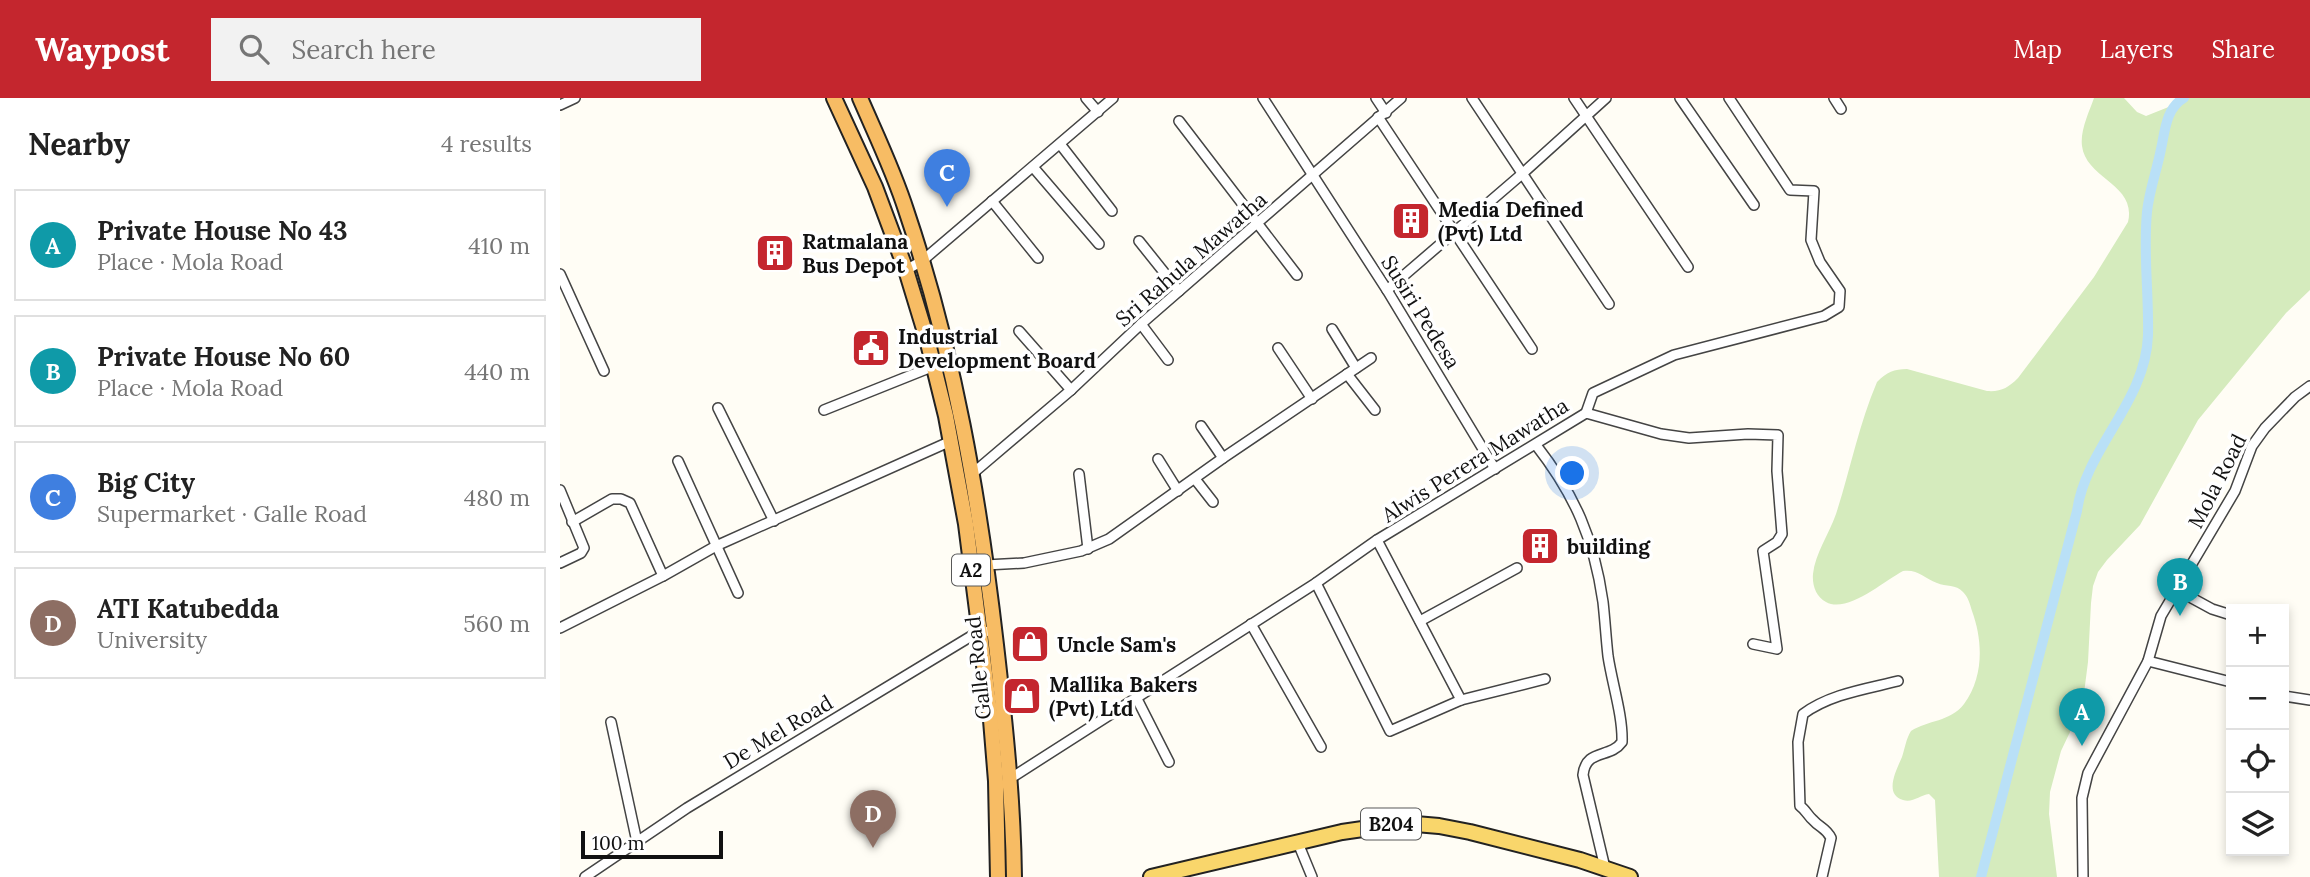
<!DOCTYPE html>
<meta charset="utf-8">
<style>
:root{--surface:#fff;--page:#f2f2f2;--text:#222;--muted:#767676;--line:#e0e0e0;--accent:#c4262e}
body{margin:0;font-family:Lora,serif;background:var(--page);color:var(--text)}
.controls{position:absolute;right:21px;bottom:21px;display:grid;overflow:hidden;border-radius:0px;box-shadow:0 4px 10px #0003}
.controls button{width:63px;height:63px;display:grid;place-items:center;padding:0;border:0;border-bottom:2px solid var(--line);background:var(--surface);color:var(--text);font:35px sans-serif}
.scale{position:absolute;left:21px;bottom:18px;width:142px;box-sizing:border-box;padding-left:7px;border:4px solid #111;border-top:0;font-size:19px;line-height:24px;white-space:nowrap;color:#111;-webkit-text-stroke:5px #fff;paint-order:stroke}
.you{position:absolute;left:1013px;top:376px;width:24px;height:24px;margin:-18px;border:5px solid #fff;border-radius:50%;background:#1a73e8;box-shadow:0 0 0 10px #1a73e833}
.badge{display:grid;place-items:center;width:46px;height:46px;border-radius:50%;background:var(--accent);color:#fff;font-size:23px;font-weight:700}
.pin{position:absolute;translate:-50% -58px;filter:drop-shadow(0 2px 4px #0008)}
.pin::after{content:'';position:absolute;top:37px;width:24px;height:21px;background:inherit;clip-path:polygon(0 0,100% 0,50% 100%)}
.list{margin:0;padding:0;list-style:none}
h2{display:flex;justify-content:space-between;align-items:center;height:91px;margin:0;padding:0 28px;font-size:30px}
h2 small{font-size:23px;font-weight:400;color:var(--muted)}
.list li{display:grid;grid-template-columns:46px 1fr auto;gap:21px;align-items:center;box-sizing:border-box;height:112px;margin:0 14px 14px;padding:0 14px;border:2px solid var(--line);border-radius:0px}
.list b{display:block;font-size:26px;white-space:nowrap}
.list p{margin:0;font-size:23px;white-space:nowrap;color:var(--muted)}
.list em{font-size:23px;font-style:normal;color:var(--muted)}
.icon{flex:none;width:38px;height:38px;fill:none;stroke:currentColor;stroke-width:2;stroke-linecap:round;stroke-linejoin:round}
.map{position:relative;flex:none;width:1750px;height:779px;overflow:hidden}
header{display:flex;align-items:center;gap:42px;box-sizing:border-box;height:98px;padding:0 35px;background:var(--accent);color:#fff}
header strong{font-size:33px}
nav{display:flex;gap:38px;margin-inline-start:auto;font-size:24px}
.search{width:490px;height:63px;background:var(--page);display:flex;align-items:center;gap:18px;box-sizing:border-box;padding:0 24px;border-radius:0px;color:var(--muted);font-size:26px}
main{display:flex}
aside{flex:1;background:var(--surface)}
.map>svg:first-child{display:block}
.green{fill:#d5ebbd}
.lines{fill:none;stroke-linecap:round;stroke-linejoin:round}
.canal{stroke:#b9e0f7;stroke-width:10}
.minor-casing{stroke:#444;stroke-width:12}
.primary-casing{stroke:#222;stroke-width:18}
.trunk-casing{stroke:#222;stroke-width:18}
.minor{stroke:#fff;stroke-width:9}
.primary{stroke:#f9d66b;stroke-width:14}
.trunk{stroke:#f7bc64;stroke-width:14}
.labels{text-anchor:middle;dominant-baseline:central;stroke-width:7;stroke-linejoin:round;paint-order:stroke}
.shield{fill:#fff;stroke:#585858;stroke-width:2}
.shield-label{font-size:19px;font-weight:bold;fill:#111}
.poi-label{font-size:21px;font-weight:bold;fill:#111;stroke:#fff;text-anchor:start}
.street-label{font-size:21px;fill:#111;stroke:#fff}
</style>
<header>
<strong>Waypost</strong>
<div class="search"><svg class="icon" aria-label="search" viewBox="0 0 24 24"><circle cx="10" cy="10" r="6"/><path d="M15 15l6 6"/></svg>Search here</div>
<nav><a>Map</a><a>Layers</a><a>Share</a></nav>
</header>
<main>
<aside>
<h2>Nearby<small>4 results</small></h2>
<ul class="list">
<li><span class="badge" style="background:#0f9aa8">A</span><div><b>Private House No 43</b><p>Place · Mola Road</p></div><em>410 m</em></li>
<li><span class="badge" style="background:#0f9aa8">B</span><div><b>Private House No 60</b><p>Place · Mola Road</p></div><em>440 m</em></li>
<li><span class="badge" style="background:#3f7fe0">C</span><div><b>Big City</b><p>Supermarket · Galle Road</p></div><em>480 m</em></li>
<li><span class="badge" style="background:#8d6e63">D</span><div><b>ATI Katubedda</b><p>University</p></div><em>560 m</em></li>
</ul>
</aside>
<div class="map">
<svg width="1750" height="779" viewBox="0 0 1750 779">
<rect width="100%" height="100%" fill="#fffdf5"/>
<path class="green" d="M1534,0H1564L1577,14L1586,18L1611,8L1623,0H1750V192L1726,215L1638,322L1580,427L1547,462L1538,474L1533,488L1531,505L1528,564L1523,603L1519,615L1501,653L1490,694L1489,716L1497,779H1379L1375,702L1369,696C1360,697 1353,705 1343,702C1323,696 1337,671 1342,659C1345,650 1346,641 1351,633C1368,622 1390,624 1404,606C1424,579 1423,543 1412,513C1410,506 1408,499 1403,494C1396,486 1386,489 1377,485C1364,480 1358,471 1343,473C1324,483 1287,516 1266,504C1256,499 1252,487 1253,476C1255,456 1269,436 1276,416C1290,373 1299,326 1317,284C1327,274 1334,271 1347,271L1427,293C1441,294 1448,290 1458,280L1534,179L1568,124C1577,86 1526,81 1522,48C1520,33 1529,14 1534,0Z"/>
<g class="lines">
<path class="canal" d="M1421,779L1517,413C1526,349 1586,304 1588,237C1589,196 1583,155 1587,114C1589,93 1597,72 1601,51C1605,33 1606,10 1624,0"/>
<g class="minor-casing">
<g id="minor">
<path d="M526,0L538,14"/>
<path d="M703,0L827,192L935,371"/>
<path d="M816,0L826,15"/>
<path d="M912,0L1049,206"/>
<path d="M1014,0L1128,169"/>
<path d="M1120,0L1194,107"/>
<path d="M1274,0L1281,11"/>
<path d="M0,7L15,0"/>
<path d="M818,19L972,251"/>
<path d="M619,23L737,177"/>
<path d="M500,46L552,113"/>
<path d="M473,69L539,146"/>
<path d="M432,103L478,160"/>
<path d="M579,143L619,193"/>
<path d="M346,172L362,163L553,0"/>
<path d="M0,176L44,273"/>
<path d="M827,192L962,76L1046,0"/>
<path d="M581,226L608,262"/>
<path d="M772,231L796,270"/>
<path d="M459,233L511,292"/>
<path d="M718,250L752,301"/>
<path d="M787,276L815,312"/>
<path d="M158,310L214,423"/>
<path d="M264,312L374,268"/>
<path d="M1026,315L1033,295L1114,257L1264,218L1279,209L1280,193L1260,164L1251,142L1254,93L1230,92L1169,0"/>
<path d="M641,328L663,360"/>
<path d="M976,347C1015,397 1034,441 1043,504C1045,522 1046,540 1048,558C1052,585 1063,618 1062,644C1050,661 1026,650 1023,677L1045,770"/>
<path d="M598,361L618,393"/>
<path d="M118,363L178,495"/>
<path d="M412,376L511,292L581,226L841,0"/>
<path d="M519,376L528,451"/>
<path d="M635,381L653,404"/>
<path d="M0,392L24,450L21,455L0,465"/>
<path d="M12,424L52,401H61L70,405L103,478"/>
<path d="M817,442L901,602"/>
<path d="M426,467L464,465L521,453L549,441L663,360L811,260"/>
<path d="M756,485L830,633L901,602L985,581"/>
<path d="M1617,492L1652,511L1671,517"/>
<path d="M860,523L957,470"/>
<path d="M691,526L761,649"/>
<path d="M0,530L103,478L156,448L391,343"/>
<path d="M1588,563L1671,584"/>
<path d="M1724,598L1750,602"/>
<path d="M576,599L609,664"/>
<path d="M51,624L77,744"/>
<path d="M451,680L756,485L817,442L1026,315L1101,336L1129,340L1188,336L1218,337L1217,373L1222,436L1217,444L1203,453L1217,551L1193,546"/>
<path d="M738,745L752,779"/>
<path d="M25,779L127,710L418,534L434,533"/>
<path d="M1262,779L1271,740C1266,730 1260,730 1253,722C1248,718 1246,712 1240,708L1238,644L1243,616C1270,596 1306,591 1338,583"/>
<path d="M1523,779L1522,700L1528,675L1588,563L1601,518L1675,393L1692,348L1705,330L1735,299L1750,288"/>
</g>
</g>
<g class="primary-casing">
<path id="primary" d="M591,779L782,734L844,725L879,728L910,734L1020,762L1070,779"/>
</g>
<g class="trunk-casing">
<g id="trunk">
<path d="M274,0L315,89L346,172L367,241L386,318L406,426L431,622L436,683L438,779"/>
<path d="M300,0C316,37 334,74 346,112C394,254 419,399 436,547C445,625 453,701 454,779"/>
</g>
</g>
<use href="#minor" class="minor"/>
<use href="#primary" class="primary"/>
<use href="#trunk" class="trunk"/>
</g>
<defs>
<g id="building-square" transform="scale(2.0125)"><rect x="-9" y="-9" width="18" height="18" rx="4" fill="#c4262e" stroke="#fff"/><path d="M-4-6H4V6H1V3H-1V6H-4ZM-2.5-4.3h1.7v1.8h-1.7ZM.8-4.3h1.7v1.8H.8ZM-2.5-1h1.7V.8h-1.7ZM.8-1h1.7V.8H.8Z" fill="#fff"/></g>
<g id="civic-square" transform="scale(2.0125)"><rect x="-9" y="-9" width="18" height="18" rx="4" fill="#c4262e" stroke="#fff"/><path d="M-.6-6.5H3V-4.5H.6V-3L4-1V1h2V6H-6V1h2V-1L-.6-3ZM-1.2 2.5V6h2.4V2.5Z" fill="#fff"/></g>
<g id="shop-square" transform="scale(2.0125)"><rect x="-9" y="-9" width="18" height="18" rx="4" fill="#c4262e" stroke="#fff"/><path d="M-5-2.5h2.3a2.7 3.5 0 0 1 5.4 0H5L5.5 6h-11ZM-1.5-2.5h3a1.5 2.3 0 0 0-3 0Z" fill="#fff"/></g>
</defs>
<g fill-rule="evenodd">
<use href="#building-square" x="851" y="123"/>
<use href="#building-square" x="215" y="155"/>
<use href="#civic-square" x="311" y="250"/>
<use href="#building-square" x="980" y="448"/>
<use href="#shop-square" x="470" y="546"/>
<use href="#shop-square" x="462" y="598"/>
</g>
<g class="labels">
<g class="shield">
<rect x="392" y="456.5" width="38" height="31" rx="5"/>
<rect x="801" y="710.5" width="60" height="31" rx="5"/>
</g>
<g class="shield-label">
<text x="411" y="472">A2</text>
<text x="831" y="726">B204</text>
</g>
<g class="poi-label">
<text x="878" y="111">Media Defined<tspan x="878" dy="24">(Pvt) Ltd</tspan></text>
<text x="242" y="143">Ratmalana<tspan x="242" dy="24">Bus Depot</tspan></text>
<text x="338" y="238">Industrial<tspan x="338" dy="24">Development Board</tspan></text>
<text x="1007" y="448">building</text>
<text x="497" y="546">Uncle Sam's</text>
<text x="489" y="586">Mallika Bakers<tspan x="489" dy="24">(Pvt) Ltd</tspan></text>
</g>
<g class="street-label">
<text transform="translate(631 161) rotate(-41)">Sri Rahula Mawatha</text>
<text transform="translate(861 214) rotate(58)">Susiri Pedesa</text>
<text transform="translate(915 362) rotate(-32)">Alwis Perera Mawatha</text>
<text transform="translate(1657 383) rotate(-63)">Mola Road</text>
<text transform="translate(418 570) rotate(-96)">Galle Road</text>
<text transform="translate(218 634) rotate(-31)">De Mel Road</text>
</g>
</g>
</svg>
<div class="controls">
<button>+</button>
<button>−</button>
<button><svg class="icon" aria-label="locate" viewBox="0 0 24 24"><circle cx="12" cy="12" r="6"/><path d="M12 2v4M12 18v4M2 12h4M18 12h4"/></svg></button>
<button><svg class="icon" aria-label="layers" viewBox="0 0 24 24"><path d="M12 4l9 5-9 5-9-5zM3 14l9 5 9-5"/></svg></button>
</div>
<div class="scale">100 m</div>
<div class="you"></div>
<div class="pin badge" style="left:1522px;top:648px;background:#0f9aa8">A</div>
<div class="pin badge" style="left:1620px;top:518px;background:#0f9aa8">B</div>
<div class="pin badge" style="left:387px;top:109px;background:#3f7fe0">C</div>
<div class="pin badge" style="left:313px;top:750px;background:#8d6e63">D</div>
</div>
</main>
